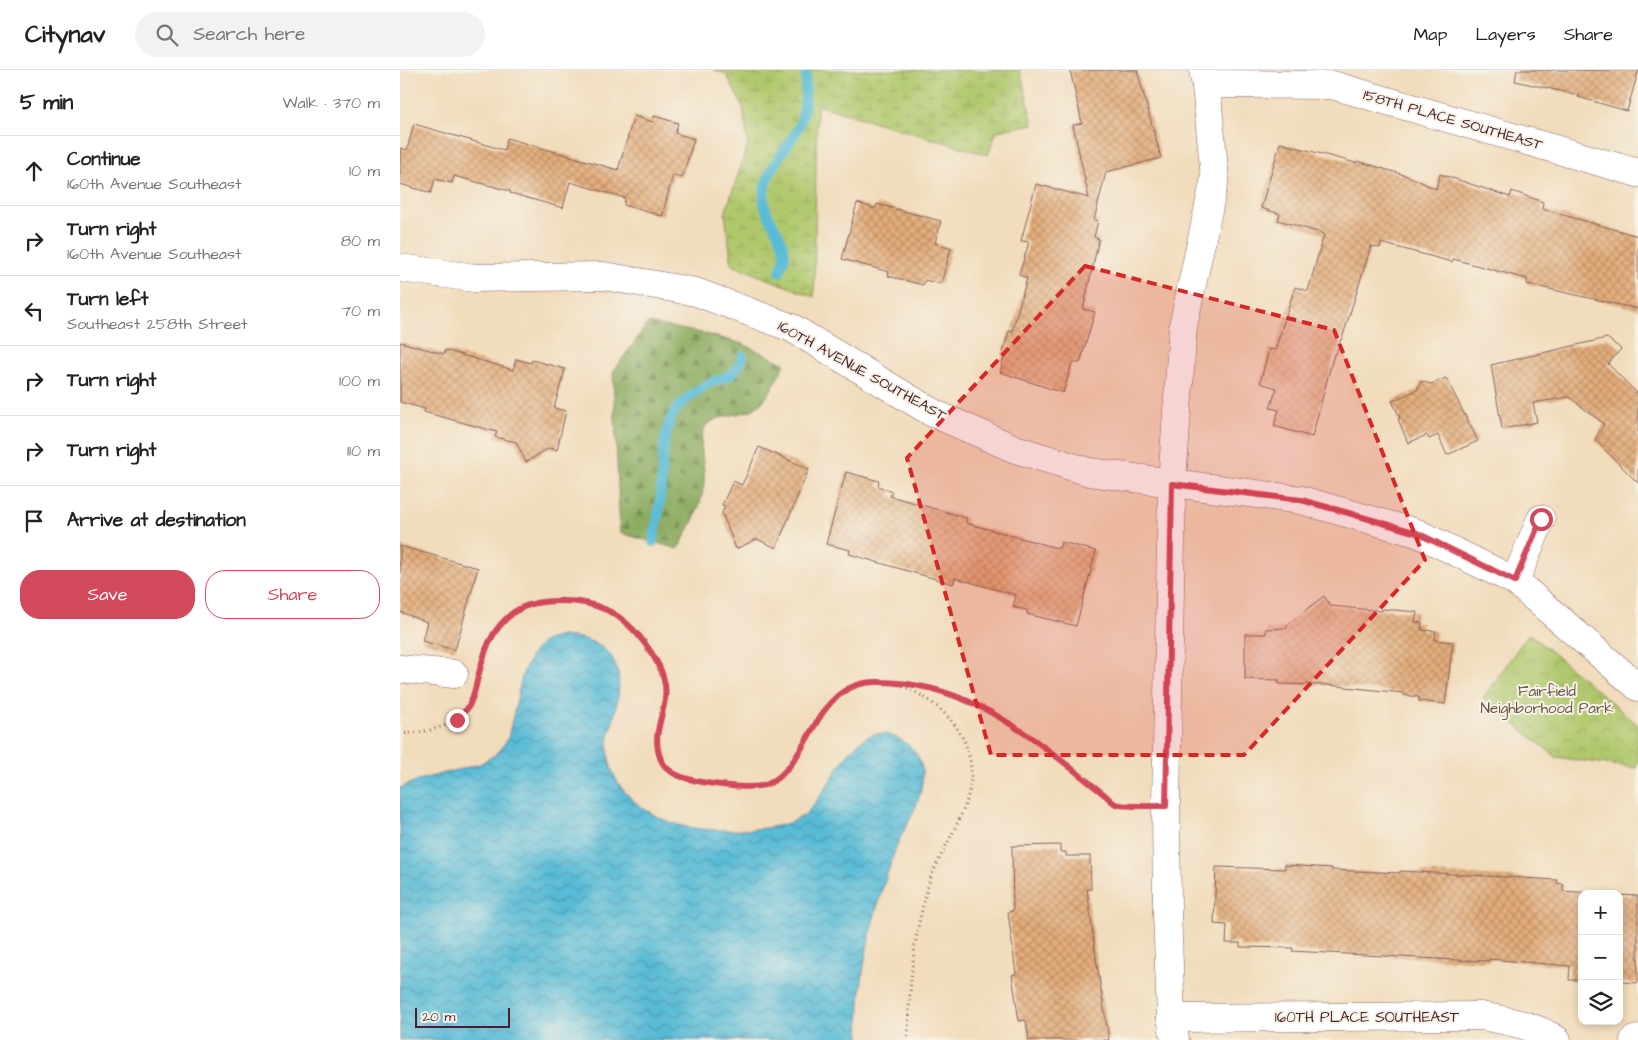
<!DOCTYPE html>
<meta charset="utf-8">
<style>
:root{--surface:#fff;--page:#f2f2f2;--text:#222;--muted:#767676;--line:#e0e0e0;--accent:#d1495b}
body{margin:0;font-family:"Architects Daughter",sans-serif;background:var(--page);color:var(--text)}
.controls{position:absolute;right:15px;bottom:15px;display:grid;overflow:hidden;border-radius:10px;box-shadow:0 2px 8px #0003}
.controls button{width:45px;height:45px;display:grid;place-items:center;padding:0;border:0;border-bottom:1px solid var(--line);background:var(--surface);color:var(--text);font:25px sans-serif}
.scale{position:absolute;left:15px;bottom:12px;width:95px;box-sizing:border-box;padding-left:5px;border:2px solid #4a1f2b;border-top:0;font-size:14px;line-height:18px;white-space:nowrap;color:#4a1f2b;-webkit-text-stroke:4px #f7f3e8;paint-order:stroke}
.stop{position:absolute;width:15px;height:15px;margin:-11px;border:4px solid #d1495b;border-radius:50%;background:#fff}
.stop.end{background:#d1495b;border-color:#fff;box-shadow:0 1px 5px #0008}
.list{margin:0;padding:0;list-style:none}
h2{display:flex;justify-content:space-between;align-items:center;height:65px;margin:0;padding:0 20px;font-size:21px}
h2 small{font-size:16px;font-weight:400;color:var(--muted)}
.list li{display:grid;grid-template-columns:32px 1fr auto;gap:15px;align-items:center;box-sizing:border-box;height:70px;padding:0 20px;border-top:1px solid var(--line)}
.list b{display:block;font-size:19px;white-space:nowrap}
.list p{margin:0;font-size:16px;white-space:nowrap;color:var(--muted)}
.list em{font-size:16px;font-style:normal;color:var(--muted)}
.actions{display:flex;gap:10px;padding:15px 20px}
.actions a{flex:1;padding:11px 0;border:1px solid var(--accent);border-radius:20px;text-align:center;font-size:18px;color:var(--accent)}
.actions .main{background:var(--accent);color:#fff}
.icon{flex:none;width:28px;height:28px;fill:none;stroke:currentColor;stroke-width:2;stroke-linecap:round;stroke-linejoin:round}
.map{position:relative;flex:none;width:1238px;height:970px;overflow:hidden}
header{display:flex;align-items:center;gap:30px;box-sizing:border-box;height:70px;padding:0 25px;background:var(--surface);border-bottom:1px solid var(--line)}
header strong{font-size:24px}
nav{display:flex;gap:28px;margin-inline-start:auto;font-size:18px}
.search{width:350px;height:45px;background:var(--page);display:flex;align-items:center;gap:12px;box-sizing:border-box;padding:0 18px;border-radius:28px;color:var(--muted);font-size:19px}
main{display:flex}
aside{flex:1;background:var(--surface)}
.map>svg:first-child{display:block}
.forest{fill:url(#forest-firs);stroke:#6b6646}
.wetland{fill:url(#wetland-marsh);stroke:#7d744c}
.park{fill:url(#park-crowns);stroke:#7d744c}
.water{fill:url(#water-waves);stroke:#516d80}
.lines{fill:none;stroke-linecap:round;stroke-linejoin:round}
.stream{stroke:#58bbd6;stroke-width:10}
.building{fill:url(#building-cross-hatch)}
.minor-casing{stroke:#84615d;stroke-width:29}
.path{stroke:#84615d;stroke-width:3;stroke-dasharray:1 4;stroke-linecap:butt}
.minor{stroke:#fff;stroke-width:28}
.route{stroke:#d1495b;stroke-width:6}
.marked{fill:#d62828;fill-opacity:0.2;stroke:#d62828;stroke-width:4;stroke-dasharray:10 6;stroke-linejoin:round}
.labels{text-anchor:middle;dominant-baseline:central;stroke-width:4;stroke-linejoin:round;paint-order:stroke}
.street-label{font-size:15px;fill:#4a1f2b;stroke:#f7f3e8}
.park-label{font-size:15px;fill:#69523e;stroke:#f7f3e8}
</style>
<header>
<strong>Citynav</strong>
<div class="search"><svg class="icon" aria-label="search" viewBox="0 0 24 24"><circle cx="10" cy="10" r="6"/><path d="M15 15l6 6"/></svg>Search here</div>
<nav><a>Map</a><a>Layers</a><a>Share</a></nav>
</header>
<main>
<aside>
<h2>5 min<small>Walk · 370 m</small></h2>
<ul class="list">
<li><svg class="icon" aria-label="ahead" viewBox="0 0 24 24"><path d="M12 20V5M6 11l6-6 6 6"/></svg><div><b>Continue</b><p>160th Avenue Southeast</p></div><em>10 m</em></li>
<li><svg class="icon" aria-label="right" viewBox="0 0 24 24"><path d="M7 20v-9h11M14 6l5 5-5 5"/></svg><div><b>Turn right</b><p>160th Avenue Southeast</p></div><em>80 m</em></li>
<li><svg class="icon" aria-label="left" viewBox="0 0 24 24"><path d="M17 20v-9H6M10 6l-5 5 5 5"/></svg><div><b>Turn left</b><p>Southeast 258th Street</p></div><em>70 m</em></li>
<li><svg class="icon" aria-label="right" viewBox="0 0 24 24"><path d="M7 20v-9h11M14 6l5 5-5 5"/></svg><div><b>Turn right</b></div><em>100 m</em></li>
<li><svg class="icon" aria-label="right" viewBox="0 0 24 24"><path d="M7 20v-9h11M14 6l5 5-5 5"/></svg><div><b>Turn right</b></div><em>110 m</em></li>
<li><svg class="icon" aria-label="arrive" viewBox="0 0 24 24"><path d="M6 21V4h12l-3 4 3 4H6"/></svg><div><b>Arrive at destination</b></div></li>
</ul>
<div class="actions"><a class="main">Save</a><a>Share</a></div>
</aside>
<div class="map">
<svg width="1238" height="970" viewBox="0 0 1238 970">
<defs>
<pattern id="forest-firs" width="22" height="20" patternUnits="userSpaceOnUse" patternTransform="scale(1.25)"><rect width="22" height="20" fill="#8cac60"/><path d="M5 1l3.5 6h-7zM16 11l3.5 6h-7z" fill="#748b4f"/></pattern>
<pattern id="wetland-marsh" width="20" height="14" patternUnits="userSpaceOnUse" patternTransform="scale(1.25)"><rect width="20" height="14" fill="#b0c86c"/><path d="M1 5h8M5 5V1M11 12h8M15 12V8" fill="none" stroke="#99ab5e"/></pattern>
<pattern id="park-crowns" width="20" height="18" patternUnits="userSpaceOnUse" patternTransform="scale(1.25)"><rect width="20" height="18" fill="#b0c86c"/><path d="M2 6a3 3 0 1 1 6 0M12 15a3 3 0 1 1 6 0" fill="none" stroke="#99ab5e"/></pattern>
<pattern id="water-waves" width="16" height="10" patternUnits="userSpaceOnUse" patternTransform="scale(1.25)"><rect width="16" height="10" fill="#58bbd6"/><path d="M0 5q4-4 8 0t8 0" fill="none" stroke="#4b97ae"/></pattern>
<pattern id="building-cross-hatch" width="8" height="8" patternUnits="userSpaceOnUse" patternTransform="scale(1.25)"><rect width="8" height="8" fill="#e4ae7b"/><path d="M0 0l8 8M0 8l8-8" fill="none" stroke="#bb8d65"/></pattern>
</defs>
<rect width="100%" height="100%" fill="#f7f3e8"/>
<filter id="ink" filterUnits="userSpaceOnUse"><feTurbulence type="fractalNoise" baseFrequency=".02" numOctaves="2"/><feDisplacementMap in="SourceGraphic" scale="10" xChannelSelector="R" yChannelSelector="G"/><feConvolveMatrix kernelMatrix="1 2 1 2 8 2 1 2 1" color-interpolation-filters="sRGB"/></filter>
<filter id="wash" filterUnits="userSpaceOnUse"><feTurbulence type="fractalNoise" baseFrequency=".0096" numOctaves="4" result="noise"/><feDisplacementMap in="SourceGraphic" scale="20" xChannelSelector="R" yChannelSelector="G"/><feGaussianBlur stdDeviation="1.12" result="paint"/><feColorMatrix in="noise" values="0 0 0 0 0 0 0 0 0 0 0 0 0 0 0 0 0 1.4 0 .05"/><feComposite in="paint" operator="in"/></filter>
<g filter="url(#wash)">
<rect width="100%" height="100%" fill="#f1dcbb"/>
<path class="forest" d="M248,253L302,263L343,274L385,294C376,309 367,335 349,341C337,345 308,347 304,359C297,376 306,394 304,412C302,437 290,457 278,479L220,463L213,302Z"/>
<path class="wetland" d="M314,0H620L633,54L597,61L588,85L417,35L414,227L332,195L325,144L348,74L343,37L326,4Z"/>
<path class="park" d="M1129,563L1238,655V692L1236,698L1156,687L1083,628Z"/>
<path class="water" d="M162,566C170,567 180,567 187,570C226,584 221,615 214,648C212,657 208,668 208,677C208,702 222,724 242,737C256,748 275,755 293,758C319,762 379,762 401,747C433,726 452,636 504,672C518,681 524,695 522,712C520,736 506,754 497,775C492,787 489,799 485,811C468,863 457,915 460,970H0V718L18,710L80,694L99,682L108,668L123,603L132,584L145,570Z"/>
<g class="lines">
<g class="stream">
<path d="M380,202C381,197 385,189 385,184C384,165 362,145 364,126C365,99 387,80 398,58C406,41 405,23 406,5L405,0"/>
<path d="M253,472C256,458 259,444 260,430C263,403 260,362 276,340C281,333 299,319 306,315C326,304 332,312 343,286"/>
</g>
</g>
<g id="blocks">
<g class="building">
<path d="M670,0H737L761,88L706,102L694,150L698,151L694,167L699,169L683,239L695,242L680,293H672L663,323L600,302L604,287L602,286L609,261L612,262L627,208L619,205L629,172L621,171L636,114L689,128L673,55L682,53Z"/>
<path d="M1117,0H1238V2L1227,41L1178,27L1179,25L1115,11Z"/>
<path d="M234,46L253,52L254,46L278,53L275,63L294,69L282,108L273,105L262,146L224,135L225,128L170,112L163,138L110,123V121L54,106L52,113L35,109L31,123L0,114V78L7,80L14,54L104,80L107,68L218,100Z"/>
<path d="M880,73L956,93L957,91L1008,106L1036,119L1040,104L1110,127L1112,121L1143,132L1142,139L1238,166V239L1127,214V209L1053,189L1052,192L981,173L980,178L971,176L942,269H941L936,284H934L912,367L874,356L879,340L870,338L877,318L860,313L869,279L875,280L895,217L908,221L924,164L878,150L880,144L861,138Z"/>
<path d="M457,133L476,139L477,134L541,151L535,173L551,178L541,214L525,210L523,215L488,206L489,202L442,189Z"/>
<path d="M1207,268L1221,279L1208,294L1238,324V413L1195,370L1204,354L1169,327L1133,333L1137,352L1102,359L1091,295Z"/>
<path d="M0,272L44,284L45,280L113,300L116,289L131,293L132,290L165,299L154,338L166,341L157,380L149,378L126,392L116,372L95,367L97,362L24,342L25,339L0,332Z"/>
<path d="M1046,308L1078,371L1047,385L1038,365L1029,369L1027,365L1008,373L998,349L1000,348L992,331L1017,320L1021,311L1031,314Z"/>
<path d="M359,377L409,399L376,478L357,469L336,479L322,443L325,436L322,435L333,411L342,415Z"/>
<path d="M446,402L479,411L478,416L492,422L490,426L567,448L566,453L657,478L660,477L661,472L696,481L676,556L627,544V540L613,537L616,525L555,508L553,514L449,484L450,480L426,474Z"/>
<path d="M0,476L78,498L55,580L22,571L27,552L0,542Z"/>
<path d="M924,526L931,536L982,541V539L1017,542L1015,552L1022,553L1021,560L1036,561L1035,570L1053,572L1045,634L1019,631V627L1003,625V623L927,615L879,614V610L845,609V564H866V559L887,558L888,554Z"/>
<path d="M660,775V782H666V786H690L691,819H687L696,888L709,970H629L626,950L619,951L612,905L616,904L608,842L613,841L612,776Z"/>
<path d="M885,795L932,798V800L1000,803V801L1157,810V813L1163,814V821L1206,824H1182V910H1169L1170,896L1089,889V891L1056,890L892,881L893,878L840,877V873H826L827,855L814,854L816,797L885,799Z"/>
<path d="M1219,825L1238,826V913L1219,912Z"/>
</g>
</g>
</g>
<g filter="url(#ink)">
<use href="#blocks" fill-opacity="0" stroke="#84615d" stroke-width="1"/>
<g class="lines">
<g class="minor-casing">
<g id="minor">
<path d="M806,16L822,14L932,15L1238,103"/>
<path d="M0,198L75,208L204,206L296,222L392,258L533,343L615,379L689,402L901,430L1017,463L1115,511L1238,617"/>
<path d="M1115,511L1141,449"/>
<path d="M0,599L54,604"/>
<path d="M771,948L1081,946C1108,951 1134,955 1157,970"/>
<path d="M775,970L771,948L767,842L766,736L772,413L783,256L815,108L806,16L803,0"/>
<path d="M1234,970L1238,969"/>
</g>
</g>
<g class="path">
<path d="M82,592C84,586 85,578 88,572C109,529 169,520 210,540C228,550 249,574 258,593C263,603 267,616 266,627C263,649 250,672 262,693C270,707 288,709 303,712C320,715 353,721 369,714C384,707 392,693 399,680C415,652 432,620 466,613C485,609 498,612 515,622C535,632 556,651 565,673C584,720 554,756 535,798C530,808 526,821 524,832C512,878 509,923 508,970"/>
<path d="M502,613L533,618L560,627L587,640L640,674L717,735H737"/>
<path d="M0,664C30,661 57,659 71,629"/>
</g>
<use href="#minor" class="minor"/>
</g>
</g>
<g class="lines" filter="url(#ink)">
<path class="route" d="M57,650C60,646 64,642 67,639C73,630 75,620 77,611C84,583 89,561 114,542C126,534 143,531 157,531C197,530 223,543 246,575C254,586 261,597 264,610C271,635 251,659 259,684C262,696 270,703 282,707C300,713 354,722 370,713C413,690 413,611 478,612C553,612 609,649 666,694C679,704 692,715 705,725C708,728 713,733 716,734C723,737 757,736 766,736L772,414L901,430L945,442L1017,463L1115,511L1141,449"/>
</g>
<path class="marked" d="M685,196L934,260L1025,490L844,685H591L507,388Z"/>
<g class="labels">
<g class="street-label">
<text transform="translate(1053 50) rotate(16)">158TH PLACE SOUTHEAST</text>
<text transform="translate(462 301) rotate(29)">160TH AVENUE SOUTHEAST</text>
<text x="967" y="947">160TH PLACE SOUTHEAST</text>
</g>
<g class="park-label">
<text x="1147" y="621">Fairfield<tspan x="1147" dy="17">Neighborhood Park</tspan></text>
</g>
</g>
</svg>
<div class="controls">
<button>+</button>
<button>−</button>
<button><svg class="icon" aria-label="layers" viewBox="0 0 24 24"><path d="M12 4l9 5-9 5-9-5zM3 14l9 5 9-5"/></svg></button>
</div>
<div class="scale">20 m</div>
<div class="stop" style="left:1141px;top:449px"></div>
<div class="stop end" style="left:57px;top:650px"></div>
</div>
</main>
